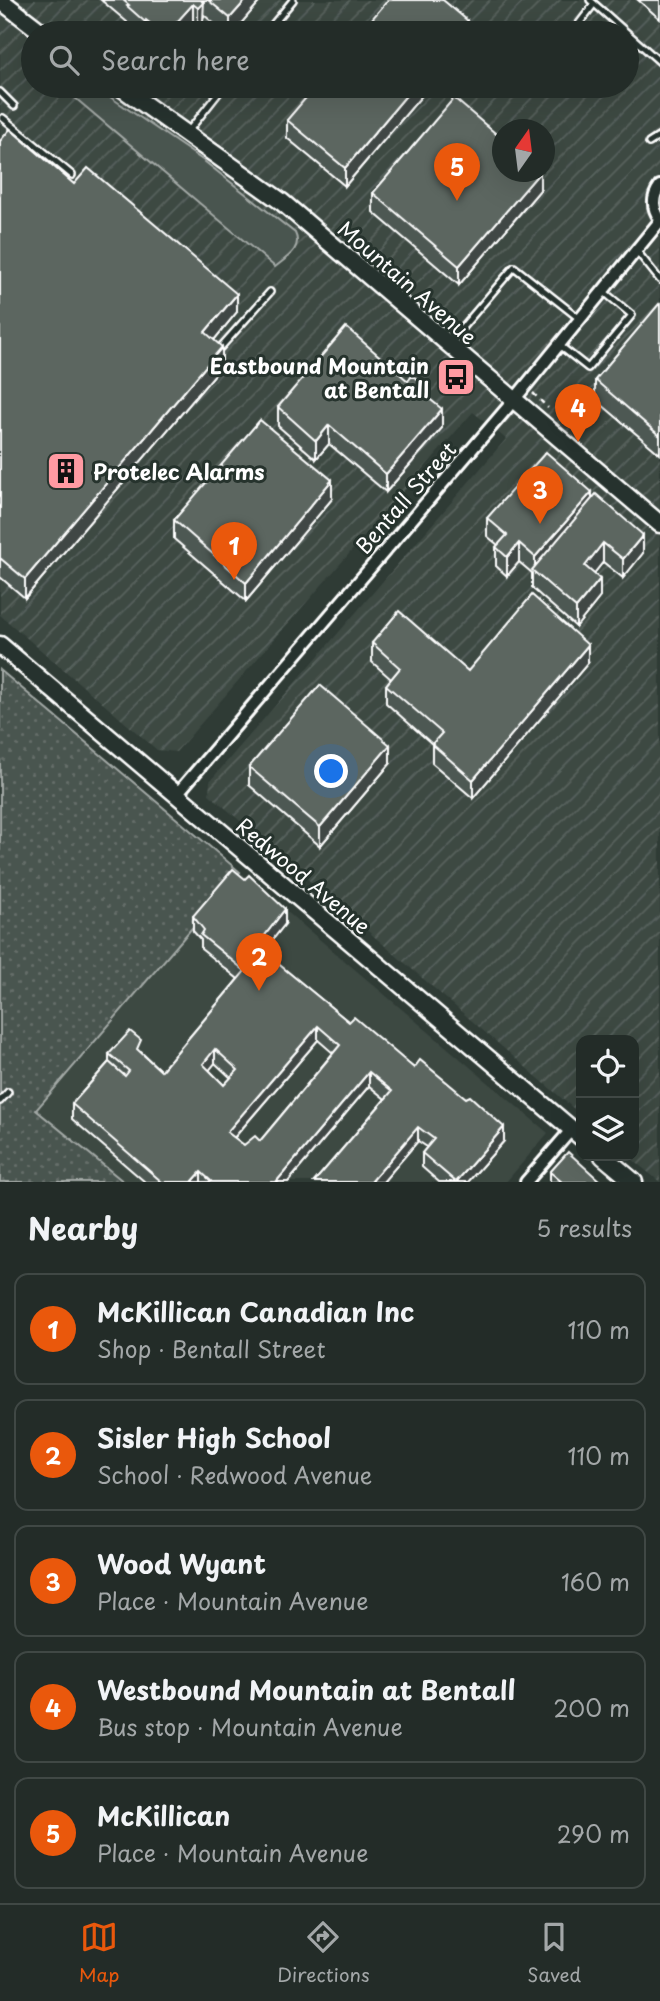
<!DOCTYPE html>
<meta charset="utf-8">
<style>
:root{--surface:#232c28;--page:#2f3834;--text:#f1f3f6;--muted:#a3a7a8;--line:#404845;--accent:#ea580c}
body{margin:0;font-family:"Playpen Sans",sans-serif;background:var(--page);color:var(--text)}
.controls{position:absolute;right:21px;bottom:21px;display:grid;overflow:hidden;border-radius:14px;box-shadow:0 7px 28px #0002}
.controls button{width:63px;height:63px;display:grid;place-items:center;padding:0;border:0;border-bottom:2px solid var(--line);background:var(--surface);color:var(--text);font:35px sans-serif}
.compass{position:absolute;left:492px;top:119px;width:63px;height:63px;border-radius:50%;background:var(--surface);box-shadow:0 7px 28px #0002;rotate:14deg}
.you{position:absolute;left:332px;top:772px;width:24px;height:24px;margin:-18px;border:5px solid #fff;border-radius:50%;background:#1a73e8;box-shadow:0 0 0 10px #1a73e833}
.badge{display:grid;place-items:center;width:46px;height:46px;border-radius:50%;background:var(--accent);color:#fff;font-size:23px;font-weight:700}
.pin{position:absolute;translate:-50% -58px;filter:drop-shadow(0 2px 4px #0008)}
.pin::after{content:'';position:absolute;top:37px;width:24px;height:21px;background:inherit;clip-path:polygon(0 0,100% 0,50% 100%)}
.list{margin:0;padding:0;list-style:none}
h2{display:flex;justify-content:space-between;align-items:center;height:91px;margin:0;padding:0 28px;font-size:30px}
h2 small{font-size:23px;font-weight:400;color:var(--muted)}
.list li{display:grid;grid-template-columns:46px 1fr auto;gap:21px;align-items:center;box-sizing:border-box;height:112px;margin:0 14px 14px;padding:0 14px;border:2px solid var(--line);border-radius:14px}
.list b{display:block;font-size:26px;white-space:nowrap}
.list p{margin:0;font-size:23px;white-space:nowrap;color:var(--muted)}
.list em{font-size:23px;font-style:normal;color:var(--muted)}
.icon{flex:none;width:38px;height:38px;fill:none;stroke:currentColor;stroke-width:2;stroke-linecap:round;stroke-linejoin:round}
.map{position:relative;flex:none;width:660px;height:1182px;overflow:hidden}
.search{position:absolute;background:var(--surface);box-shadow:0 7px 28px #0002;left:21px;right:21px;top:21px;height:77px;display:flex;align-items:center;gap:18px;box-sizing:border-box;padding:0 24px;border-radius:38px;color:var(--muted);font-size:26px}
.sheet{height:721px;background:var(--surface)}
nav{display:flex;justify-content:space-around;align-items:center;box-sizing:border-box;height:98px;border-top:2px solid var(--line);background:var(--surface);font-size:19px;color:var(--muted)}
nav a{display:grid;justify-items:center;gap:4px}
nav .on{color:var(--accent)}
.map>svg:first-child{display:block}
.built{fill:#3c4842}
.industrial{fill:url(#industrial-furrows);fill-rule:evenodd}
.grass{fill:#4a544f;stroke:#a4aaa7;stroke-width:2}
.park{fill:url(#park-dots);stroke:#a4aaa7;stroke-width:2}
.lines{fill:none;stroke-linecap:round;stroke-linejoin:round}
.lane-casing{stroke:#fff;stroke-width:10}
.street-casing{stroke:#fff;stroke-width:16}
.secondary-casing{stroke:#fff;stroke-width:21}
.path{stroke:#fff;stroke-width:2.5;stroke-dasharray:5 5;stroke-linecap:butt}
.lane{stroke:#26332d;stroke-width:5}
.street{stroke:#26332d;stroke-width:10}
.secondary{stroke:#26332d;stroke-width:16}
.wall{fill:#4e5853;stroke:#fff;stroke-width:2;fill-rule:evenodd}
.shaded-wall{fill:#404744;stroke:#fff;stroke-width:2}
.building{fill:#5b6661;stroke:#fff;stroke-width:2;fill-rule:evenodd}
.labels{text-anchor:middle;dominant-baseline:central;stroke-width:6;stroke-linejoin:round;paint-order:stroke}
.street-label{font-size:21px;fill:#fff;stroke:#26332d}
.poi-label{font-size:21px;font-weight:bold;fill:#fff;stroke:#26332d;text-anchor:end}
</style>
<div class="map">
<svg width="660" height="1182" viewBox="0 0 660 1182">
<defs>
<pattern id="industrial-furrows" width="10" height="10" patternUnits="userSpaceOnUse" patternTransform="scale(1.75)"><rect width="10" height="10" fill="#3c4842"/><path d="M-1 1l2-2M0 10L10 0M9 11l2-2" fill="none" stroke="#59635e"/></pattern>
<pattern id="park-dots" width="8" height="8" patternUnits="userSpaceOnUse" patternTransform="scale(1.75)"><rect width="8" height="8" fill="#4a544f"/><path d="M2 2h.1M6 6h.1" fill="none" stroke="#656e69" stroke-width="1.8" stroke-linecap="round"/></pattern>
</defs>
<rect width="100%" height="100%" fill="#2f3b35"/>
<filter id="ink" filterUnits="userSpaceOnUse"><feTurbulence type="fractalNoise" baseFrequency=".0143" numOctaves="2"/><feDisplacementMap in="SourceGraphic" scale="14" xChannelSelector="R" yChannelSelector="G"/><feConvolveMatrix kernelMatrix="1 2 1 2 8 2 1 2 1" color-interpolation-filters="sRGB"/></filter>
<g filter="url(#ink)">
<path class="built" d="M240,872L548,1133L506,1182H124L36,1110Z"/>
<path class="industrial" d="M0,0H660V1182L628,1156H634V1040H581V1115L209,794L210,781L506,439L473,412L176,752L157,750L0,615ZM33,33H627V86H33ZM503,130H544V172H503Z"/>
<path class="grass" d="M74,86H94L204,161L295,233C303,249 286,258 275,267L74,97L71,93Z"/>
<path class="park" d="M0,670L240,872L36,1110L124,1182H0Z"/>
<g class="lines">
<g class="lane-casing">
<g id="lane">
<path d="M590,0L660,62"/>
<path d="M266,33L293,0"/>
<path d="M572,33L594,4"/>
<path d="M0,92L14,106"/>
<path d="M3,118L72,175"/>
<path d="M187,133L224,86"/>
<path d="M649,143L660,136"/>
<path d="M636,250L660,280"/>
<path d="M450,342L514,267L580,319"/>
<path d="M559,345L588,368L632,315L603,291"/>
<path d="M220,348L270,292"/>
<path d="M0,1101L8,1092"/>
</g>
</g>
<g class="street-casing">
<g id="street">
<path d="M660,186C652,197 652,208 660,219"/>
<path d="M176,795L514,400L660,221"/>
<path d="M526,1182L572,1129"/>
</g>
</g>
<g class="secondary-casing">
<g id="secondary">
<path d="M0,0L43,33"/>
<path d="M119,86L282,202L660,524"/>
<path d="M0,645L581,1137"/>
<path d="M603,1156L634,1182"/>
</g>
</g>
<path class="path" d="M533,393L548,408"/>
<use href="#lane" class="lane"/>
<use href="#street" class="street"/>
<use href="#secondary" class="secondary"/>
</g>
<g class="wall">
<path d="M101,0H261L233,33H225L204,15L203,21L198,27L193,22L183,33H137L127,25V22Z"/>
<path d="M638,0H660V19Z"/>
<path d="M430,86L345,186L287,138V120Z"/>
<path d="M0,141L74,184L237,312L214,340L222,366L25,598L0,577Z"/>
<path d="M540,190L459,285L373,212V193Z"/>
<path d="M660,305V454L595,399V380Z"/>
<path d="M408,381L422,393L442,428L386,492L329,444L316,459L278,426V407Z"/>
<path d="M332,499L246,601L174,539V520Z"/>
<path d="M592,499L643,553L623,578L603,562L594,573L600,597L576,627L532,588V573L519,562L507,576L496,566V547L498,545L487,536V518Z"/>
<path d="M372,643L468,671L588,663L473,798L432,763V744L386,703V685L391,679L372,662Z"/>
<path d="M390,764L320,846L249,785V767Z"/>
<path d="M193,916L285,924L266,948L267,955L349,1022L414,1068L504,1141L468,1182H439L422,1167V1153L427,1147L418,1141L383,1182H314L385,1099L369,1086L288,1182H145L72,1119V1104L109,1062V1054L141,1052L161,1071L238,979L201,949V940L193,931ZM318,1040L333,1053L260,1141L244,1145L234,1138ZM215,1063L231,1078L224,1085L209,1070Z"/>
<path d="M550,1172L601,1182H550Z"/>
</g>
<g class="shaded-wall">
<path d="M201,0H204L203,21L198,27V8Z"/>
<path d="M246,0H261L233,33H230V18Z"/>
<path d="M193,4V22L183,33H167Z"/>
<path d="M146,20V33H145V22Z"/>
<path d="M468,21V33H458Z"/>
<path d="M414,86H430L345,186V168Z"/>
<path d="M540,172V190L459,285V266Z"/>
<path d="M237,294V312L205,351V332Z"/>
<path d="M222,347V366L25,598V579Z"/>
<path d="M442,409V428L386,492V474Z"/>
<path d="M329,425V444L316,459V441Z"/>
<path d="M332,480V499L246,601V583Z"/>
<path d="M592,492V511L535,573V557Z"/>
<path d="M643,535V553L623,578V559Z"/>
<path d="M519,543V562L507,576V557Z"/>
<path d="M603,543V562L585,585V566Z"/>
<path d="M600,579V597L576,627V608Z"/>
<path d="M588,645V663L473,798V780Z"/>
<path d="M390,745V764L320,846V827Z"/>
<path d="M285,909V924L259,957V943Z"/>
<path d="M318,1026V1040L227,1146V1132Z"/>
<path d="M215,1049V1063L203,1078V1064Z"/>
<path d="M369,1072V1086L288,1182H276Z"/>
<path d="M418,1127V1141L383,1182H371Z"/>
<path d="M504,1127V1141L468,1182H456Z"/>
<path d="M201,1172V1182H192Z"/>
</g>
<g class="building">
<path d="M123,0H201L203,3L198,8L193,4L167,33H162L146,20L145,22L127,6L129,5Z"/>
<path d="M208,0H246L230,18Z"/>
<path d="M388,0H443L468,21L458,33H360Z"/>
<path d="M316,86H414L345,168L287,120Z"/>
<path d="M454,98L502,139V172H540L459,266L373,193Z"/>
<path d="M10,129L74,184L88,168L237,294L205,332L222,347L25,579L0,558V141Z"/>
<path d="M659,304L660,305V436L595,380Z"/>
<path d="M346,327L408,381L411,377H414L422,382L420,391L442,409L386,474L329,425L316,441L278,407Z"/>
<path d="M260,420L332,480L246,583L174,520Z"/>
<path d="M546,452L592,492L535,557L519,543L507,557L496,547L507,535L487,518Z"/>
<path d="M596,494L643,535L623,559L603,543L585,566L600,579L576,608L532,570Z"/>
<path d="M532,595L588,645L473,780L432,744L442,733L386,685L400,668L372,643L399,611L468,671Z"/>
<path d="M320,685L390,745L320,827L249,767Z"/>
<path d="M233,869L245,879L249,875L285,909L259,943L267,948L264,952L349,1022L354,1017L414,1068L420,1060L466,1098L470,1096L504,1127L456,1182L422,1153L434,1139L418,1127L371,1182H314L392,1091L369,1072L276,1182H212L201,1172L192,1182H162L72,1104L109,1062L125,1076L129,1071L109,1054L130,1031L141,1040L137,1049L161,1071L245,971L201,935L204,930L193,916ZM318,1026L340,1045L260,1141L255,1136L244,1145L227,1132ZM215,1049L238,1070L224,1085L203,1064Z"/>
<path d="M568,1152L601,1182H562L550,1172Z"/>
</g>
</g>
<defs>
<g id="bus-square" transform="scale(2.0125)"><rect x="-9" y="-9" width="18" height="18" rx="4" fill="#ff9aa2" stroke="#26332d"/><path d="M-5-6H5V4H4V6H2V4H-2V6H-4V4H-5ZM-3.5-4V0h7V-4ZM-3.5 1.2v1.5H-2V1.2ZM2 1.2v1.5H3.5V1.2Z" fill="#111"/></g>
<g id="building-square" transform="scale(2.0125)"><rect x="-9" y="-9" width="18" height="18" rx="4" fill="#ff9aa2" stroke="#26332d"/><path d="M-4-6H4V6H1V3H-1V6H-4ZM-2.5-4.3h1.7v1.8h-1.7ZM.8-4.3h1.7v1.8H.8ZM-2.5-1h1.7V.8h-1.7ZM.8-1h1.7V.8H.8Z" fill="#111"/></g>
</defs>
<g fill-rule="evenodd">
<use href="#bus-square" x="456" y="377"/>
<use href="#building-square" x="66" y="471"/>
</g>
<g class="labels">
<g class="street-label">
<text transform="translate(408 282) rotate(41)">Mountain Avenue</text>
<text transform="translate(405 497) rotate(-49)">Bentall Street</text>
<text transform="translate(304 875) rotate(40)">Redwood Avenue</text>
</g>
<g class="poi-label">
<text x="429" y="365">Eastbound Mountain<tspan x="429" dy="24">at Bentall</tspan></text>
<text x="93" y="471" text-anchor="start">Protelec Alarms</text>
</g>
</g>
</svg>
<div class="controls">
<button><svg class="icon" aria-label="locate" viewBox="0 0 24 24"><circle cx="12" cy="12" r="6"/><path d="M12 2v4M12 18v4M2 12h4M18 12h4"/></svg></button>
<button><svg class="icon" aria-label="layers" viewBox="0 0 24 24"><path d="M12 4l9 5-9 5-9-5zM3 14l9 5 9-5"/></svg></button>
</div>
<svg class="compass" viewBox="-18 -18 36 36"><path d="M0-13l5 13h-10z" fill="#e53935"/><path d="M0 13l5-13h-10z" fill="#a3a7a8"/></svg>
<div class="you"></div>
<div class="pin badge" style="left:234px;top:580px">1</div>
<div class="pin badge" style="left:259px;top:991px">2</div>
<div class="pin badge" style="left:540px;top:524px">3</div>
<div class="pin badge" style="left:578px;top:442px">4</div>
<div class="pin badge" style="left:457px;top:201px">5</div>
<div class="search"><svg class="icon" aria-label="search" viewBox="0 0 24 24"><circle cx="10" cy="10" r="6"/><path d="M15 15l6 6"/></svg>Search here</div>
</div>
<section class="sheet">
<h2>Nearby<small>5 results</small></h2>
<ul class="list">
<li><span class="badge">1</span><div><b>McKillican Canadian Inc</b><p>Shop · Bentall Street</p></div><em>110 m</em></li>
<li><span class="badge">2</span><div><b>Sisler High School</b><p>School · Redwood Avenue</p></div><em>110 m</em></li>
<li><span class="badge">3</span><div><b>Wood Wyant</b><p>Place · Mountain Avenue</p></div><em>160 m</em></li>
<li><span class="badge">4</span><div><b>Westbound Mountain at Bentall</b><p>Bus stop · Mountain Avenue</p></div><em>200 m</em></li>
<li><span class="badge">5</span><div><b>McKillican</b><p>Place · Mountain Avenue</p></div><em>290 m</em></li>
</ul>
</section>
<nav>
<a class="on"><svg class="icon" aria-label="map" viewBox="0 0 24 24"><path d="M3 6l6-2 6 2 6-2v14l-6 2-6-2-6 2zM9 4v14M15 6v14"/></svg>Map</a>
<a><svg class="icon" aria-label="directions" viewBox="0 0 24 24"><path d="M12 3l9 9-9 9-9-9zM9 14v-3h6M13 9l2 2-2 2"/></svg>Directions</a>
<a><svg class="icon" aria-label="saved" viewBox="0 0 24 24"><path d="M7 4h10v16l-5-4-5 4z"/></svg>Saved</a>
</nav>
